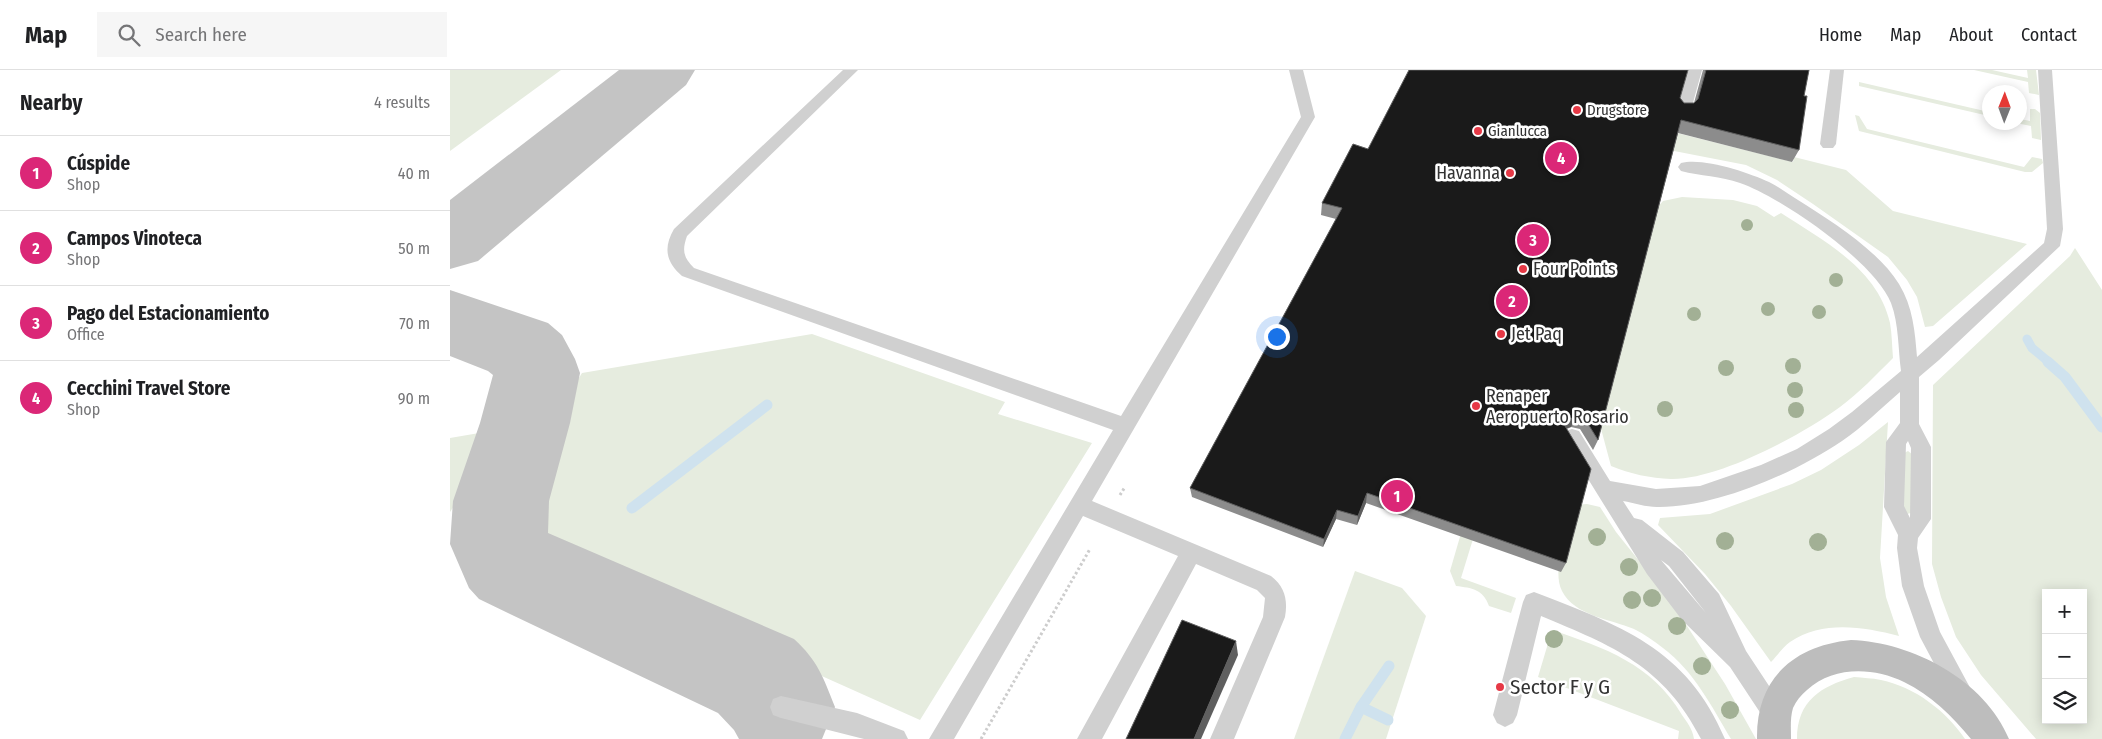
<!DOCTYPE html>
<meta charset="utf-8">
<style>
:root{--surface:#fff;--page:#f6f6f6;--text:#202124;--muted:#757577;--line:#e0e0e0;--accent:#db2777}
body{margin:0;font-family:"Fira Sans Condensed",sans-serif;background:var(--page);color:var(--text)}
.controls{position:absolute;right:15px;bottom:15px;display:grid;overflow:hidden;border-radius:0px;box-shadow:0 2px 12px #0003}
.controls button{width:45px;height:45px;display:grid;place-items:center;padding:0;border:0;border-bottom:1px solid var(--line);background:var(--surface);color:var(--text);font:25px sans-serif}
.compass{position:absolute;left:1532px;top:15px;width:45px;height:45px;border-radius:50%;background:var(--surface);box-shadow:0 2px 12px #0003;rotate:1deg}
.you{position:absolute;left:826px;top:266px;width:18px;height:18px;margin:-12px;border:4px solid #fff;border-radius:50%;background:#1a73e8;box-shadow:0 0 0 8px #1a73e833}
.badge{display:grid;place-items:center;width:32px;height:32px;border-radius:50%;background:var(--accent);color:#fff;font-size:16px;font-weight:700}
.pin{position:absolute;translate:-50% -50%;border:2px solid #fff;box-shadow:0 1px 5px #0006}
.list{margin:0;padding:0;list-style:none}
h2{display:flex;justify-content:space-between;align-items:center;height:65px;margin:0;padding:0 20px;font-size:21px}
h2 small{font-size:16px;font-weight:400;color:var(--muted)}
.list li{display:grid;grid-template-columns:32px 1fr auto;gap:15px;align-items:center;box-sizing:border-box;height:75px;padding:0 20px;border-top:1px solid var(--line)}
.list b{display:block;font-size:19px;white-space:nowrap}
.list p{margin:0;font-size:16px;white-space:nowrap;color:var(--muted)}
.list em{font-size:16px;font-style:normal;color:var(--muted)}
.icon{flex:none;width:28px;height:28px;fill:none;stroke:currentColor;stroke-width:2;stroke-linecap:round;stroke-linejoin:round}
.map{position:relative;flex:none;width:1652px;height:669px;overflow:hidden}
header{display:flex;align-items:center;gap:30px;box-sizing:border-box;height:70px;padding:0 25px;background:var(--surface);border-bottom:1px solid var(--line)}
header strong{font-size:24px}
nav{display:flex;gap:28px;margin-inline-start:auto;font-size:18px}
.search{width:350px;height:45px;background:var(--page);display:flex;align-items:center;gap:12px;box-sizing:border-box;padding:0 18px;border-radius:0px;color:var(--muted);font-size:19px}
main{display:flex}
aside{flex:1;background:var(--surface)}
.map>svg:first-child{display:block}
.green{fill:#e6ecdf;fill-rule:evenodd}
.lines{fill:none;stroke-linecap:round;stroke-linejoin:round}
.stream-far1{stroke:#cfe2ee;stroke-width:9}
.stream{stroke:#cfe2ee;stroke-width:11}
.taxiway{fill:#c4c4c4;fill-rule:evenodd}
.path{stroke:#cdcdcd;stroke-width:3;stroke-dasharray:2.5 2.5;stroke-linecap:butt}
.service{fill:#d0d0d0;fill-rule:evenodd}
.secondary{fill:#bdbdbd;fill-rule:evenodd}
.tree{fill:#a2b095}
.wall{fill:#8c8c8c}
.shaded-wall{fill:#5f5f5f}
.building{fill:#1a1a1a;stroke:#5f5f5f}
.poi-dot{fill:#e63946;stroke:#fff;stroke-width:2}
.labels{text-anchor:middle;dominant-baseline:central;stroke-width:5;stroke-linejoin:round;paint-order:stroke}
.far-poi-label{font-size:15px;fill:#333;stroke:#fff;text-anchor:start}
.poi-label{font-size:18px;fill:#333;stroke:#fff;text-anchor:start}
.near-poi-label{font-size:21px;fill:#333;stroke:#fff;text-anchor:start}
</style>
<header>
<strong>Map</strong>
<div class="search"><svg class="icon" aria-label="search" viewBox="0 0 24 24"><circle cx="10" cy="10" r="6"/><path d="M15 15l6 6"/></svg>Search here</div>
<nav><a>Home</a><a>Map</a><a>About</a><a>Contact</a></nav>
</header>
<main>
<aside>
<h2>Nearby<small>4 results</small></h2>
<ul class="list">
<li><span class="badge">1</span><div><b>Cúspide</b><p>Shop</p></div><em>40 m</em></li>
<li><span class="badge">2</span><div><b>Campos Vinoteca</b><p>Shop</p></div><em>50 m</em></li>
<li><span class="badge">3</span><div><b>Pago del Estacionamiento</b><p>Office</p></div><em>70 m</em></li>
<li><span class="badge">4</span><div><b>Cecchini Travel Store</b><p>Shop</p></div><em>90 m</em></li>
</ul>
</aside>
<div class="map">
<svg width="1652" height="669" viewBox="0 0 1652 669">
<rect width="100%" height="100%" fill="#fff"/>
<g class="green">
<path d="M0,0H111L0,81Z"/>
<path d="M1524,0H1542L1578,8L1577,0H1586L1589,25L1579,23L1578,12Z"/>
<path d="M1409,12L1539,42V46L1409,16Z"/>
<path d="M1580,39H1585L1590,43L1591,70L1582,68L1581,56L1566,53L1570,52V49L1580,51Z"/>
<path d="M1405,45L1409,46L1417,59L1574,97L1582,87L1592,89L1593,93L1582,102H1575L1409,61Z"/>
<path d="M1219,61L1343,92L1344,87L1396,100L1443,141L1577,174L1483,256L1475,257L1467,227L1457,210L1438,187L1363,134L1327,110L1296,95L1219,80Z"/>
<path d="M1232,127L1283,130L1307,136L1324,147L1331,143C1374,171 1428,199 1440,253C1442,264 1442,277 1443,288C1426,305 1409,323 1390,337C1352,365 1268,410 1221,409C1200,408 1180,404 1161,396L1150,355L1165,306L1206,139L1213,131Z"/>
<path d="M1625,178L1652,220V669H1586L1531,605L1506,567L1491,527L1482,494L1483,315L1620,186ZM1596,523H1633V650H1596Z"/>
<path d="M362,264L555,332L548,344L642,373L470,650L140,502L102,479L88,453L87,414L103,350L132,303Z"/>
<path d="M1438,352L1430,488L1436,527L1449,566C1413,557 1373,550 1340,572C1333,577 1327,586 1321,592L1281,536L1255,504L1208,455L1210,448L1260,444L1342,414L1371,400L1409,375Z"/>
<path d="M35,362L16,418L0,442V368Z"/>
<path d="M1458,381L1463,385L1461,443L1457,444L1452,440L1454,383Z"/>
<path d="M1137,434L1150,437L1166,462L1218,527L1275,614L1306,669H1281C1262,637 1244,601 1213,578C1204,571 1194,564 1184,559C1160,549 1125,546 1112,521C1101,500 1118,457 1124,435Z"/>
<path d="M1014,453L1027,456L1011,508L1066,528L1061,543L1039,536C1033,519 1022,518 1006,516L1000,501Z"/>
<path d="M905,501L952,518L976,546L936,669H844Z"/>
<path d="M1102,560C1155,578 1202,594 1232,645C1237,652 1243,660 1244,669H1228L1229,661L1088,607Z"/>
<path d="M1404,607C1413,608 1422,608 1431,610C1465,617 1496,641 1515,669H1347C1347,631 1371,616 1404,607Z"/>
</g>
<g class="lines">
<path class="stream-far1" d="M1577,269L1582,278L1600,293"/>
<g class="stream">
<path d="M1598,292L1615,307L1652,357"/>
<path d="M182,438L317,335"/>
<path d="M911,637L938,650"/>
<path d="M895,669L911,637L939,596"/>
</g>
<g class="taxiway">
<path d="M169,0H245L236,15L28,191L0,199V130Z"/>
<path d="M0,220L98,253L112,265L125,289L130,303L120,353L99,431L98,463L344,569C368,591 373,607 385,637L372,669H289L284,660L268,643L60,544L29,529L19,518L0,474L3,431L30,353L43,305L38,301L0,286Z"/>
</g>
<g class="path">
<path d="M670,425L675,417"/>
<path d="M531,669L640,479"/>
</g>
<g class="service">
<path d="M393,0H408L237,166C232,180 233,187 244,198L671,346L851,47L839,0H853L865,47L642,431L821,506C835,517 838,530 835,547L784,669H760L813,547L815,528L807,520L746,494L652,669H627L728,486L633,446L504,669H479L663,360L232,206C216,192 213,178 224,159Z"/>
<path d="M1238,0H1252L1241,40L1239,43H1229L1227,40Z"/>
<path d="M1380,0H1394L1386,74L1383,78H1373L1370,74Z"/>
<path d="M1588,0H1602L1613,159L1610,176L1489,290L1469,307V354L1481,377V449L1468,468L1467,478L1474,516L1490,562L1524,625L1521,633L1513,636L1505,633L1470,567L1452,516L1447,478L1448,465L1434,437L1436,372L1450,353V322C1431,338 1413,357 1392,371C1345,403 1265,438 1207,437C1196,437 1184,433 1173,431L1184,448L1192,450L1233,482L1269,524L1296,581L1333,637L1337,645L1333,653L1325,657L1317,653L1280,597L1232,550L1197,504L1112,367L1115,361L1122,359L1129,361L1160,411L1206,419L1250,416L1311,395L1347,379L1379,359L1402,342L1451,301C1448,279 1449,254 1441,233C1425,192 1331,127 1290,113C1271,106 1250,106 1231,101L1228,97L1231,93C1252,87 1298,102 1319,112C1329,117 1338,124 1348,130C1381,151 1428,180 1449,214C1463,237 1465,262 1467,287L1594,173L1597,159ZM1458,371L1461,378L1460,448L1454,436L1456,374ZM1211,490L1219,496L1256,543Z"/>
<path d="M1084,522C1169,555 1237,578 1275,669H1251C1214,596 1163,576 1091,546L1067,645L1063,653L1055,657L1047,653L1043,645L1073,532L1076,525Z"/>
<path d="M331,626L407,643L454,661L458,669H414L331,648L323,645L320,637L323,629Z"/>
</g>
<path class="secondary" d="M1401,570C1462,572 1535,610 1559,669H1521C1502,646 1481,625 1454,612C1423,597 1383,596 1357,620C1351,625 1346,631 1343,638C1340,648 1341,659 1341,669H1307C1306,609 1343,576 1401,570Z"/>
</g>
<g class="tree">
<circle cx="1297" cy="155" r="6"/>
<circle cx="1386" cy="210" r="7"/>
<circle cx="1318" cy="239" r="7"/>
<circle cx="1369" cy="242" r="7"/>
<circle cx="1244" cy="244" r="7"/>
<circle cx="1343" cy="296" r="8"/>
<circle cx="1276" cy="298" r="8"/>
<circle cx="1345" cy="320" r="8"/>
<circle cx="1215" cy="339" r="8"/>
<circle cx="1346" cy="340" r="8"/>
<circle cx="1147" cy="467" r="9"/>
<circle cx="1275" cy="471" r="9"/>
<circle cx="1368" cy="472" r="9"/>
<circle cx="1179" cy="497" r="9"/>
<circle cx="1202" cy="528" r="9"/>
<circle cx="1182" cy="530" r="9"/>
<circle cx="1227" cy="556" r="9"/>
<circle cx="1104" cy="569" r="9"/>
<circle cx="1252" cy="596" r="9"/>
<circle cx="1280" cy="640" r="9"/>
</g>
<path class="wall" d="M1253,0H1359L1354,26L1349,80L1342,92L1228,63L1148,370L1143,380L1130,359L1121,357L1117,359L1116,493L1111,502L916,433L907,455L886,449L873,477L742,427L740,418L886,149L871,145L872,133L918,79L1230,28L1234,33H1244Z"/>
<g class="shaded-wall">
<path d="M1126,347L1121,357L1114,359L1115,356L1119,349Z"/>
<path d="M917,423L916,433L907,455L908,446Z"/>
<path d="M887,440L886,449L873,477L874,469Z"/>
<path d="M786,571L788,585L751,669H744Z"/>
</g>
<g class="building">
<path d="M959,0H1238L1230,28L1234,33H1244L1248,29L1256,0H1359L1354,26H1357L1349,80L1231,50L1148,370L1135,349L1126,347L1119,349L1115,356L1141,399L1116,493L917,423L908,446L887,440L874,469L740,418L892,138L872,133L903,74L918,79Z"/>
<path d="M732,550L786,571L744,669H676Z"/>
</g>
<g class="poi-dot">
<circle cx="1127" cy="40" r="5"/>
<circle cx="1028" cy="61" r="5"/>
<circle cx="1060" cy="103" r="5"/>
<circle cx="1073" cy="199" r="5"/>
<circle cx="1051" cy="264" r="5"/>
<circle cx="1026" cy="336" r="5"/>
<circle cx="1050" cy="617" r="5"/>
</g>
<g class="labels">
<g class="far-poi-label">
<text x="1137" y="40">Drugstore</text>
<text x="1038" y="61">Gianlucca</text>
</g>
<g class="poi-label">
<text x="1050" y="103" text-anchor="end">Havanna</text>
<text x="1083" y="199">Four Points</text>
<text x="1061" y="264">Jet Paq</text>
<text x="1036" y="326">Renaper<tspan x="1036" dy="21">Aeropuerto Rosario</tspan></text>
</g>
<g class="near-poi-label">
<text x="1060" y="617">Sector F y G</text>
</g>
</g>
</svg>
<div class="controls">
<button>+</button>
<button>−</button>
<button><svg class="icon" aria-label="layers" viewBox="0 0 24 24"><path d="M12 4l9 5-9 5-9-5zM3 14l9 5 9-5"/></svg></button>
</div>
<svg class="compass" viewBox="-18 -18 36 36"><path d="M0-13l5 13h-10z" fill="#e53935"/><path d="M0 13l5-13h-10z" fill="#757577"/></svg>
<div class="you"></div>
<div class="pin badge" style="left:947px;top:426px">1</div>
<div class="pin badge" style="left:1062px;top:231px">2</div>
<div class="pin badge" style="left:1083px;top:170px">3</div>
<div class="pin badge" style="left:1111px;top:88px">4</div>
</div>
</main>
